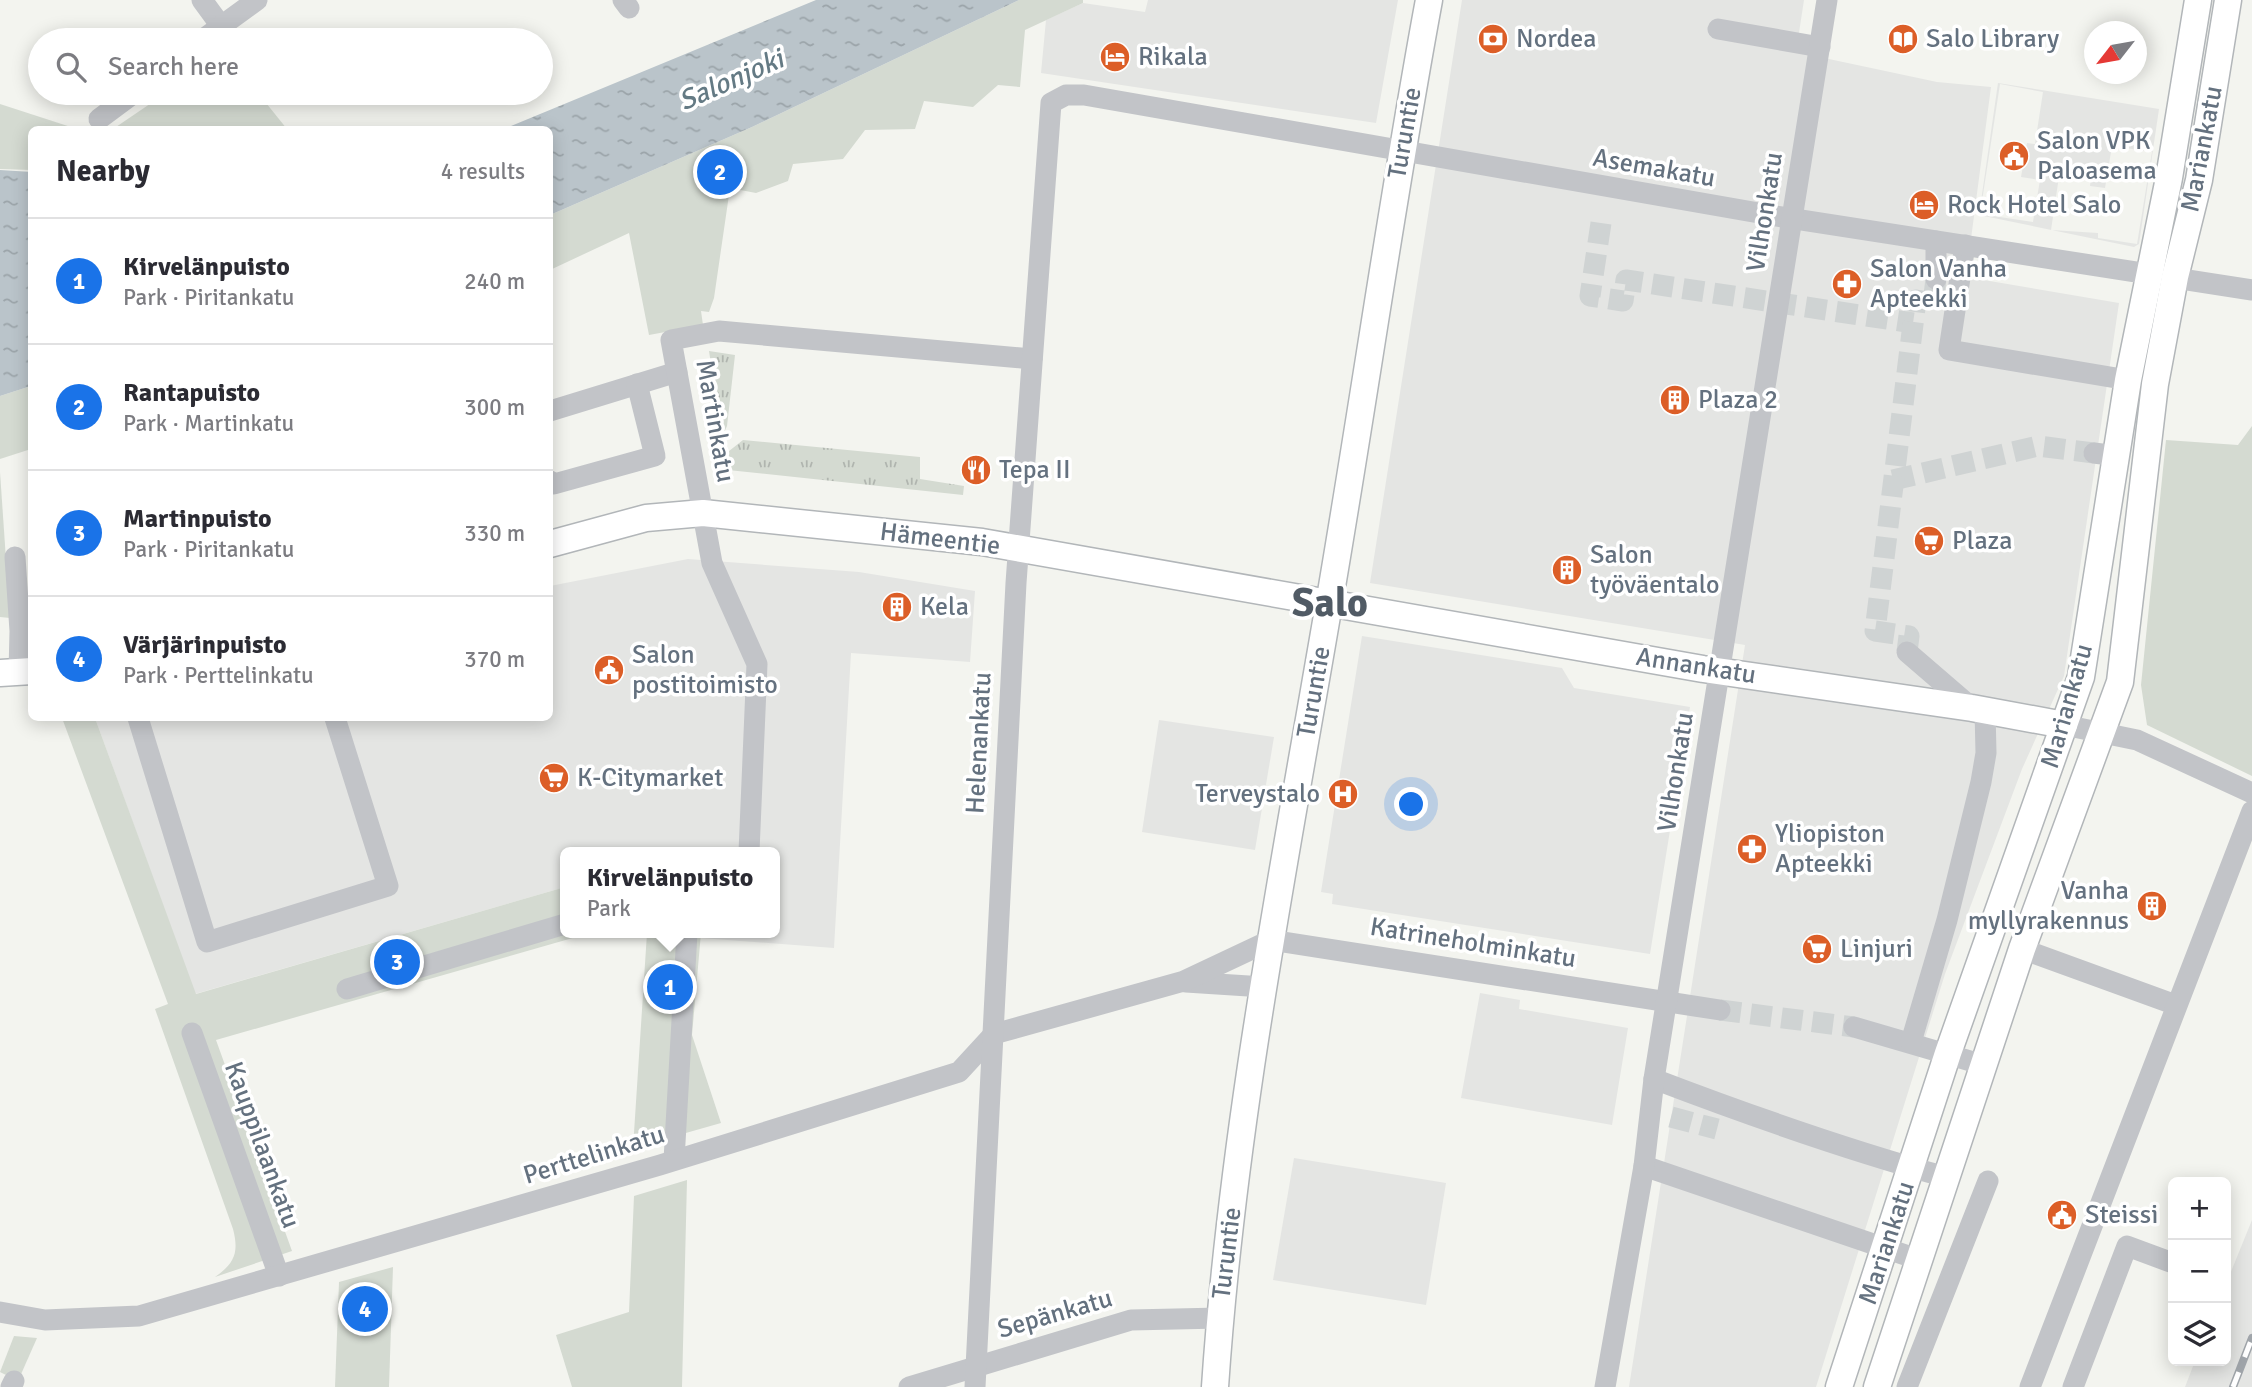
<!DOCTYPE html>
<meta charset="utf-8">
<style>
:root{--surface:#fff;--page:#f7f7f7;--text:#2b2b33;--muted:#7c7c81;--line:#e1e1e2;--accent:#1a73e8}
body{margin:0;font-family:Signika,sans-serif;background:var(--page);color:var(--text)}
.controls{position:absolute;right:21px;bottom:21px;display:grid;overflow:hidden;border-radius:10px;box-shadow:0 4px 18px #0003}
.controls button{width:63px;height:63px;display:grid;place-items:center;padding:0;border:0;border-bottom:2px solid var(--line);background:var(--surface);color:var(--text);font:35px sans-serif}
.compass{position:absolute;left:2084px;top:21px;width:63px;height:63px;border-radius:50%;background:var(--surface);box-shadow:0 4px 18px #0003;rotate:239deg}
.you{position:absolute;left:1412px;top:805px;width:24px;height:24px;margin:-18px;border:5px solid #fff;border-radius:50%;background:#1a73e8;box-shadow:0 0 0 10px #1a73e833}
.badge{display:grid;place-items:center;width:46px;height:46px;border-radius:50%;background:var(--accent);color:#fff;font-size:23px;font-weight:700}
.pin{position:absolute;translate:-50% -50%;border:4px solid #fff;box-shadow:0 2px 7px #0006}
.popup{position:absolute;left:560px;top:847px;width:220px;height:91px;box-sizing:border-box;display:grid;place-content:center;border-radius:10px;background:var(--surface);filter:drop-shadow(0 2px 5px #0005);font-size:23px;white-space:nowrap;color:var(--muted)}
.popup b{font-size:26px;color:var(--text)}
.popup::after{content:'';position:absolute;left:50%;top:100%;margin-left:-14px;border:14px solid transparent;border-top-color:var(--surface)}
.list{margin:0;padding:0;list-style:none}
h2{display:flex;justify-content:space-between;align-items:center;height:91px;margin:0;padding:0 28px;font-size:30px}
h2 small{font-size:23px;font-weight:400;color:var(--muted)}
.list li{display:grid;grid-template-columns:46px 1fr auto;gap:21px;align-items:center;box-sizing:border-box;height:126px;padding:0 28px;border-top:2px solid var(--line)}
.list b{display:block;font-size:26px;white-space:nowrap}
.list p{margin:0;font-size:23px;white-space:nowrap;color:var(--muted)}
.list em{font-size:23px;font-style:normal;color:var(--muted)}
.icon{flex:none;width:38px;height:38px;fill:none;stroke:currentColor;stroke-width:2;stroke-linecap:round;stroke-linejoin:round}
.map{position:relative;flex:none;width:2252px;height:1387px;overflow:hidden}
.search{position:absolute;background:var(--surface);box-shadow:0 4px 18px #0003;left:28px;top:28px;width:525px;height:77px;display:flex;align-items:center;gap:18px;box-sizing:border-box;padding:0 24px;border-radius:38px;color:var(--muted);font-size:26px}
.panel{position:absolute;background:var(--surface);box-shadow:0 4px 18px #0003;left:28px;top:126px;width:525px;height:595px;border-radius:10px}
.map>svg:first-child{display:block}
.built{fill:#e4e5e3;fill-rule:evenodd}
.grass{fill:url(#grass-tufts)}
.park{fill:#d4dad1}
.water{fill:url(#water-ripples)}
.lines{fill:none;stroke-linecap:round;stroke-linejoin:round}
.minor-tunnel{stroke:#cfd3d3;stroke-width:21;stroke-dasharray:21 10;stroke-linecap:butt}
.major-casing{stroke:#b2b6b9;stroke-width:29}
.minor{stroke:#c2c4c8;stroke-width:21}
.major{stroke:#fff;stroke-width:26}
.rail-casing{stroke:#a0a5aa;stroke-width:8}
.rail{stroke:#fff;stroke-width:5;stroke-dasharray:16;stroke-linecap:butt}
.labels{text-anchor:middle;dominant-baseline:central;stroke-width:7;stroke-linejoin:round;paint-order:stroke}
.poi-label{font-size:26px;fill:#64717f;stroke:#fff;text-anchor:start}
.street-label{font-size:26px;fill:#64717f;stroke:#fff}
.water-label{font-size:28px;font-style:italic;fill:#647a84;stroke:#fff}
.town-label{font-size:40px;font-weight:bold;fill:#515b65;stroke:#fff}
</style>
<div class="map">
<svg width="2252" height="1387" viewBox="0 0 2252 1387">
<defs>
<pattern id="grass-tufts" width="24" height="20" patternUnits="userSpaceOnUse" patternTransform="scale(1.75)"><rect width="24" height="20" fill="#d4dad1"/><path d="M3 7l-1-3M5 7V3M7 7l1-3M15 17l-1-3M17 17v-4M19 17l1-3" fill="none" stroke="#b0b5af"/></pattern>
<pattern id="water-ripples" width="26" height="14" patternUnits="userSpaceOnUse" patternTransform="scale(1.75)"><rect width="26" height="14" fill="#bac4ca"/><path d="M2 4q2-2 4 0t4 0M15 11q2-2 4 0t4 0" fill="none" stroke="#9ba4a9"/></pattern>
</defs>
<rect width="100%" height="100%" fill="#f3f4ef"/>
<g class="built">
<path d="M1148,0H1398L1376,123L1041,73L1046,20L1083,3L1145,12Z"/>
<path d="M1462,0H1804L1796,52L1937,82L1991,87L1966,277L2119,303L2064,676L2022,769L1945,974L1816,1387H1629L1745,645L1370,583Z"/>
<path d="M1998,83L2159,109L2139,244L2134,247L1979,215ZM2000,84L2043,92L2035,144L2027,143L2021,177L2040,180L2033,222L1980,214ZM2112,146L2152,152L2137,244L2098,238V233L2051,230L2060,170L2091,175L2090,186L2105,188Z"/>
<path d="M688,559L859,572L975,591L970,662L851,653L834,948L701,938V933H775V852H565V887L195,994L95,718H550V586Z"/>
<path d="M1362,636L1562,668L1574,688L1690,707L1650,954L1332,904L1333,894L1321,892Z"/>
<path d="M1159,720L1274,737L1255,850L1142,832Z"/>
<path d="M1480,993L1520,1000L1519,1009L1628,1028L1612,1125L1461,1098Z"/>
<path d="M1294,1158L1446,1183L1426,1305L1273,1280Z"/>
<path d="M2252,1220V1387H2185L2195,1361H2226V1284Z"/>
</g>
<g class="grass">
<path d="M709,351L735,355L727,426L722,437Z"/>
<path d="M743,440L920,457V479L964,486L963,495L728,470L724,455Z"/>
</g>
<g class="park">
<path d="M1019,0H1083V3L1025,30L1020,87L998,85L973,107L924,101L915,129L865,130L843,159L793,164L788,181L756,193L730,188L714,298L709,312L701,311L703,325L649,335L629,233L550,270V215L752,127Z"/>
<path d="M166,93H258L287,129H113Z"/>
<path d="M0,104L77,129L32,130L31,170L0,169Z"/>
<path d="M31,386V449L0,459V396Z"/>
<path d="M2252,426V776L2147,725L2141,685L2166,440L2238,445Z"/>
<path d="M0,472L10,618L0,617Z"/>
<path d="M62,718H95L196,994L565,887V933H590L216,1040L292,1251L215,1277C235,1263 239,1252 233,1229L155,1009L168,1004Z"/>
<path d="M647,933H701L692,1035L721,1123L633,1148Z"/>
<path d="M687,1180L682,1387H572L556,1335L629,1312L634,1196Z"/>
<path d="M393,1267L389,1387H335L339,1282Z"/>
<path d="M14,1336L37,1338L18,1381L0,1372Z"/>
</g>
<g class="water">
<path d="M816,0H1019L752,127L550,215V130L504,129Z"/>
<path d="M0,170L32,172L31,386L0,396Z"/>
</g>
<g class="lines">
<g class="minor-tunnel">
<path d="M1601,223L1590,296L1623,301L1626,280L1913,323"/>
<path d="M1893,480L2038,446L2094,453"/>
<path d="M1907,652L1909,636L1875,631L1916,300L1933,303L1936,279"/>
<path d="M1720,1010L1854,1027"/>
<path d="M1671,1117L1717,1129"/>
</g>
<g class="major-casing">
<g id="major">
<path d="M550,544L646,518L703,513L982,542L1703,669L1972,708L2064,725"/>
<path d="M0,673L32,671"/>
<path d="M1215,1387C1232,1134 1281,883 1324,633C1361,422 1390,210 1429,0"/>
<path d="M1839,1387L1948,1053L2081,677L2128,380L2169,178L2198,0"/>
<path d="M1877,1387L2022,949L2120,682L2155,384L2175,277L2199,180L2228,0"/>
</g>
</g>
<g class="minor">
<path d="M202,0L221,26"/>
<path d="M623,0L629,8"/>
<path d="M1718,29L1820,47"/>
<path d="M202,40L257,0"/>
<path d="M99,119L134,93"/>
<path d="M1965,245L1949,350L2128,380"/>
<path d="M1936,279V241"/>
<path d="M550,411L677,372"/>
<path d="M2094,453L2117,456"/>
<path d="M550,481L554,484L655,456L637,384"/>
<path d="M15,557L20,631L19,672"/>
<path d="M1907,652L1972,708"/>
<path d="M138,718L207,942L388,886L335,718"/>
<path d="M2064,725L2137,740L2252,793"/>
<path d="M749,852L757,664L712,563L671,340L719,331L1032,359"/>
<path d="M2022,949L2176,1005"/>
<path d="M1186,982L1264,987"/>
<path d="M347,989L565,924"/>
<path d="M1854,1027L1984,1065"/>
<path d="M192,1033L279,1276"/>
<path d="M1911,1042L1947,920L1981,782L1986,753L1985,710"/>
<path d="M1654,1079C1751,1116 1847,1150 1946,1177"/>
<path d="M674,1160L687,933"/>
<path d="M1644,1166L1920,1260"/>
<path d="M0,1312L45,1320L139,1316L660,1165L959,1072L994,1034L1184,981L1271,940L1720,1010"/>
<path d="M11,1387L14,1381"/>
<path d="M909,1387L1131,1320L1220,1318"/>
<path d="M975,1387L1016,583L1051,103L1066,95H1084L1776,216L2252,290"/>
<path d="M1605,1387L1644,1166L1654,1079L1827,0"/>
<path d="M1907,1387L1988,1181"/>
<path d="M2030,1387L2252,811"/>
<path d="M2073,1387L2127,1246L2173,1263"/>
</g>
<use href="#major" class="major"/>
<g class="rail-casing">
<path id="rail" d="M2233,1387L2252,1338"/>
</g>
<use href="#rail" class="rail"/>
</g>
<defs>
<g id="bank-disc" transform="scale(1.575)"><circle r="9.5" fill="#dc5e27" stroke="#fff"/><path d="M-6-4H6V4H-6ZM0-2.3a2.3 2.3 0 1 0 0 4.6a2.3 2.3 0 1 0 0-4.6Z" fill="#fff"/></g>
<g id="library-disc" transform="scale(1.575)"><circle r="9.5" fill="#dc5e27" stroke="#fff"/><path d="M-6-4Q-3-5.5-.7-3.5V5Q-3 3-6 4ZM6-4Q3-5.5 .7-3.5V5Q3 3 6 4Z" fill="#fff"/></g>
<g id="hotel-disc" transform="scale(1.575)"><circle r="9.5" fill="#dc5e27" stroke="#fff"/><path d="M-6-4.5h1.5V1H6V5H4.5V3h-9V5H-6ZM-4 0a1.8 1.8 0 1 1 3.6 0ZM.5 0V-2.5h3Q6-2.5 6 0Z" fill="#fff"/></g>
<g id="civic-disc" transform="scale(1.575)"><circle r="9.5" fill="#dc5e27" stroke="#fff"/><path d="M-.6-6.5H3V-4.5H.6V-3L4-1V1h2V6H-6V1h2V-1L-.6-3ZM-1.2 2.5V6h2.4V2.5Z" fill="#fff"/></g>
<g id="pharmacy-disc" transform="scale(1.575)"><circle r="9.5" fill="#dc5e27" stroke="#fff"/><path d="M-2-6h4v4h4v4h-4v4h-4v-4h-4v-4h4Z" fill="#fff"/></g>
<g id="building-disc" transform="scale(1.575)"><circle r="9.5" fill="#dc5e27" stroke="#fff"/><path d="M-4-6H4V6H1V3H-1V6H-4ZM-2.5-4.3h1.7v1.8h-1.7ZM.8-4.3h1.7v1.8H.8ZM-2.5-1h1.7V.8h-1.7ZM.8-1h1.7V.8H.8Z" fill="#fff"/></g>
<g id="restaurant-disc" transform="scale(1.575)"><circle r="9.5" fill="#dc5e27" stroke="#fff"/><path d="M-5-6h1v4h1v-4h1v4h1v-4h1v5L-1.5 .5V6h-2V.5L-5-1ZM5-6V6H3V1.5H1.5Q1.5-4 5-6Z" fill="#fff"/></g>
<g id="supermarket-disc" transform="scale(1.575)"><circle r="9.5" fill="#dc5e27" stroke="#fff"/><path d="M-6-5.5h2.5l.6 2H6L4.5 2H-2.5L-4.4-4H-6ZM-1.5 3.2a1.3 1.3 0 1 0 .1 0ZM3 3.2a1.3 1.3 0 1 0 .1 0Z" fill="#fff"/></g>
<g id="hospital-disc" transform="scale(1.575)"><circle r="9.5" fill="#dc5e27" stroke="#fff"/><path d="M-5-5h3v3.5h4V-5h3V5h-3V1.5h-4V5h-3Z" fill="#fff"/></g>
</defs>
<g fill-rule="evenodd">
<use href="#bank-disc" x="1493" y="39"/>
<use href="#library-disc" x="1903" y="39"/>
<use href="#hotel-disc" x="1115" y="57"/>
<use href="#civic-disc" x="2014" y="156"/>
<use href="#hotel-disc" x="1924" y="205"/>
<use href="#pharmacy-disc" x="1847" y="284"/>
<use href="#building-disc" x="1675" y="400"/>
<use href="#restaurant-disc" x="976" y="470"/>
<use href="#supermarket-disc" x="1929" y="541"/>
<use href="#building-disc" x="1567" y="570"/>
<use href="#building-disc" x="897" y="607"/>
<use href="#civic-disc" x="609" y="670"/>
<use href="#supermarket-disc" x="554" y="778"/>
<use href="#hospital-disc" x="1343" y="794"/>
<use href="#pharmacy-disc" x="1752" y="849"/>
<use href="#building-disc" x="2152" y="906"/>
<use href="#supermarket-disc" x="1817" y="949"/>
<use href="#civic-disc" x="2062" y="1215"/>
</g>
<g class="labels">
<g class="poi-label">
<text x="1516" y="39">Nordea</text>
<text x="1926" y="39">Salo Library</text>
<text x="1138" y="57">Rikala</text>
<text x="2037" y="141">Salon VPK<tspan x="2037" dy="30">Paloasema</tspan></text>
<text x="1947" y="205">Rock Hotel Salo</text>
<text x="1870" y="269">Salon Vanha<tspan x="1870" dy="30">Apteekki</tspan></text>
<text x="1698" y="400">Plaza 2</text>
<text x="999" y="470">Tepa II</text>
<text x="1952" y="541">Plaza</text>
<text x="1590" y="555">Salon<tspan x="1590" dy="30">työväentalo</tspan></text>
<text x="920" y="607">Kela</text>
<text x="632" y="655">Salon<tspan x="632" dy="30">postitoimisto</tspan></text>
<text x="577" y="778">K-Citymarket</text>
<text x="1320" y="794" text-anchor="end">Terveystalo</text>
<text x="1775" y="834">Yliopiston<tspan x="1775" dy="30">Apteekki</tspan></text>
<text x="2129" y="891" text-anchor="end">Vanha<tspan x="2129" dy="30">myllyrakennus</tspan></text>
<text x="1840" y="949">Linjuri</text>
<text x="2085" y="1215">Steissi</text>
</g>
<g class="street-label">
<text transform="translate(1405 133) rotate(-80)">Turuntie</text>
<text transform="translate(2202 149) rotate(-79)">Mariankatu</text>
<text transform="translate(1654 168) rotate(10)">Asemakatu</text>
<text transform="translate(1765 212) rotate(-81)">Vilhonkatu</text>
<text transform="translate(715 421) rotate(80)">Martinkatu</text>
<text transform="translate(940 539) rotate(7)">Hämeentie</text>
<text transform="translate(1696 666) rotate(9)">Annankatu</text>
<text transform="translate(1314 692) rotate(-80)">Turuntie</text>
<text transform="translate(2067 706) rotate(-74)">Mariankatu</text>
<text transform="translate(979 743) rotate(-87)">Helenankatu</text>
<text transform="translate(1676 772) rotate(-81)">Vilhonkatu</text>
<text transform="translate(1473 943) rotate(9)">Katrineholminkatu</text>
<text transform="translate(262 1145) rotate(70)">Kauppilaankatu</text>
<text transform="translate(594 1155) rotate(-17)">Perttelinkatu</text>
<text transform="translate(1887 1243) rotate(-72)">Mariankatu</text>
<text transform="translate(1227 1253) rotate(-83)">Turuntie</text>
<text transform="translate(1055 1314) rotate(-16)">Sepänkatu</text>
</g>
<g class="water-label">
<text transform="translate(731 80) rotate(-24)">Salonjoki</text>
</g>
<g class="town-label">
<text x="1330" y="603">Salo</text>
</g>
</g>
</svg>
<div class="controls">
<button>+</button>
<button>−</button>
<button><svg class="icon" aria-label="layers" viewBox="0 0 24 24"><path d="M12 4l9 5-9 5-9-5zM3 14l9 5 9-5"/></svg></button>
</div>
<svg class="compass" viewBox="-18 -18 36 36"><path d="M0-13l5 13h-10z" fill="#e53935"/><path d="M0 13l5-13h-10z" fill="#7c7c81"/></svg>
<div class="you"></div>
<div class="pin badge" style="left:670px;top:987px">1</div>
<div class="popup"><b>Kirvelänpuisto</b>Park</div>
<div class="pin badge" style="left:720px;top:172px">2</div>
<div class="pin badge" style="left:397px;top:962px">3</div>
<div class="pin badge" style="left:365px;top:1309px">4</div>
<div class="search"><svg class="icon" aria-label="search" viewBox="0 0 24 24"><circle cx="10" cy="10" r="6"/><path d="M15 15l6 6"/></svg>Search here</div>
<section class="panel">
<h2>Nearby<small>4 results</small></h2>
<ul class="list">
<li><span class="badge">1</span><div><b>Kirvelänpuisto</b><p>Park · Piritankatu</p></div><em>240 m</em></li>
<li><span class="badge">2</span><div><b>Rantapuisto</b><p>Park · Martinkatu</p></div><em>300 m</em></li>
<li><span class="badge">3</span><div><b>Martinpuisto</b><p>Park · Piritankatu</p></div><em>330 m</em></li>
<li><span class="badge">4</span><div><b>Värjärinpuisto</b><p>Park · Perttelinkatu</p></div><em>370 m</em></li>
</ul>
</section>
</div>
